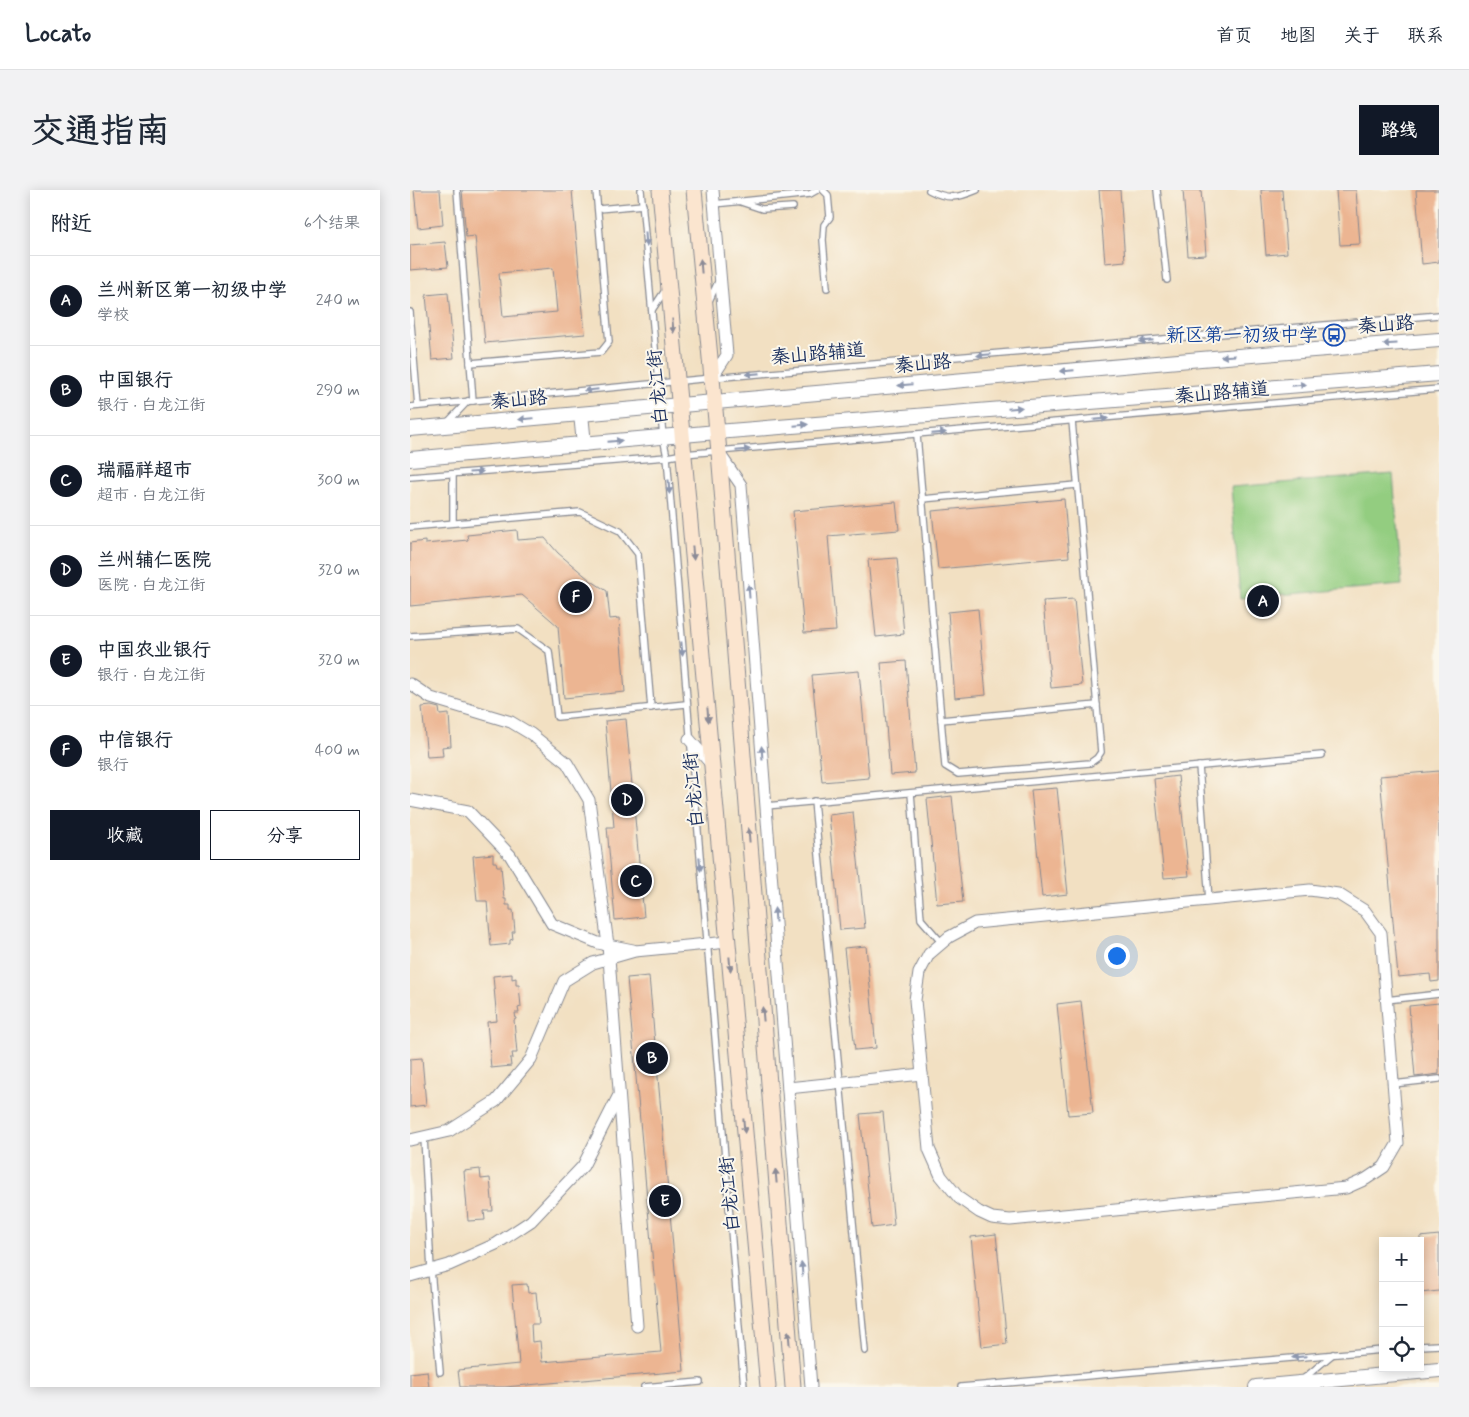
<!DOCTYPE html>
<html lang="zh">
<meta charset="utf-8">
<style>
:root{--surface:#fff;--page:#f2f2f3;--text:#1f2937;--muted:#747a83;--line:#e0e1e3;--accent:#111827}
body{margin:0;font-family:Mynerve,"LXGW WenKai TC",sans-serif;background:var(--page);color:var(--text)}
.controls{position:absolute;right:15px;bottom:15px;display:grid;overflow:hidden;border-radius:0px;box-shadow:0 2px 12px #0003}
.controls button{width:45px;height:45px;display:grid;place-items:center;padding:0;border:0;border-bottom:1px solid var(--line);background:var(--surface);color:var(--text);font:25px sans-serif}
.you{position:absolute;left:706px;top:765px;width:18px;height:18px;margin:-12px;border:4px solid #fff;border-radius:50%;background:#1a73e8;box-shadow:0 0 0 8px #1a73e833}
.badge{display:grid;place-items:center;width:32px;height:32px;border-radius:50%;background:var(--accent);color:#fff;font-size:16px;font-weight:700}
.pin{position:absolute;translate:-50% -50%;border:2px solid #fff;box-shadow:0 1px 5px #0006}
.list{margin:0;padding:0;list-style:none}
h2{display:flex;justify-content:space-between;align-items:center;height:65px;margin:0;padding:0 20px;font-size:21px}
h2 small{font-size:16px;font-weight:400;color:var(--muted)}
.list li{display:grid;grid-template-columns:32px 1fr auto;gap:15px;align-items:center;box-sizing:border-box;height:90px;padding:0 20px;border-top:1px solid var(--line)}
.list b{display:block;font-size:19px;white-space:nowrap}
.list p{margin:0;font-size:16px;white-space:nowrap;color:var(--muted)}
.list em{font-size:16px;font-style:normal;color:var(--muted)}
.actions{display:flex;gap:10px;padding:15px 20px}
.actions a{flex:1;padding:11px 0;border:1px solid var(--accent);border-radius:0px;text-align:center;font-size:18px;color:var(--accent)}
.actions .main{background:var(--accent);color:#fff}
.icon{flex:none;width:28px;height:28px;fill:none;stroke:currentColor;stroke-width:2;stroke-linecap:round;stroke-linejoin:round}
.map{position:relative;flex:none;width:1029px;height:1197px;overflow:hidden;border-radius:0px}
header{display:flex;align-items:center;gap:30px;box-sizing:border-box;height:70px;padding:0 25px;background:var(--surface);border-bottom:1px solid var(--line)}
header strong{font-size:24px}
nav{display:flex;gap:28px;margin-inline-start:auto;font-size:18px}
.intro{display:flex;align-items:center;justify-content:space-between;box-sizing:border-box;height:120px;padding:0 30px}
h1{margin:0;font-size:35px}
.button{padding:12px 22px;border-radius:0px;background:var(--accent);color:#fff;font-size:18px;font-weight:700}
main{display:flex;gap:30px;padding:0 30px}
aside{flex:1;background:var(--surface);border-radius:0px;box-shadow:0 2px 12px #0003}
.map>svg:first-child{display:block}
.green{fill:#93cd80;stroke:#577e6f}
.building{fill:#ecb592;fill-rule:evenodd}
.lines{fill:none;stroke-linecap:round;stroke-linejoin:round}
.service-casing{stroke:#868890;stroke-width:8}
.minor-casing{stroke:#868890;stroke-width:13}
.tertiary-casing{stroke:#868890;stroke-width:16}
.secondary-casing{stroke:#868890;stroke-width:17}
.service{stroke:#fff;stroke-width:5.5}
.minor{stroke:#fff;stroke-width:11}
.tertiary{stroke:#fff;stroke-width:14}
.secondary{stroke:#fbe5cf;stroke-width:15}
.oneway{fill:#8d97ae}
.oneway2{fill:#8b8a96}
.labels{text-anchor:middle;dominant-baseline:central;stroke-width:4;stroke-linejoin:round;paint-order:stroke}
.street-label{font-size:19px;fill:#1b2f5e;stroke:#fbf7ec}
.transit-label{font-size:19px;fill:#164399;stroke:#fbf7ec;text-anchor:end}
</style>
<header>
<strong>Locato</strong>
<nav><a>首页</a><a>地图</a><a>关于</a><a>联系</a></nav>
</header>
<div class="intro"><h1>交通指南</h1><a class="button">路线</a></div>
<main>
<aside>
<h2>附近<small>6个结果</small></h2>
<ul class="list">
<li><span class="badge">A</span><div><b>兰州新区第一初级中学</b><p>学校</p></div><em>240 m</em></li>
<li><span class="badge">B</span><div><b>中国银行</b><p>银行 · 白龙江街</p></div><em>290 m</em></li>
<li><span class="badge">C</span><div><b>瑞福祥超市</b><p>超市 · 白龙江街</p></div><em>300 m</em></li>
<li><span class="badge">D</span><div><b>兰州辅仁医院</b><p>医院 · 白龙江街</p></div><em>320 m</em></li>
<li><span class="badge">E</span><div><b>中国农业银行</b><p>银行 · 白龙江街</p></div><em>320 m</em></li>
<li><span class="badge">F</span><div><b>中信银行</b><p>银行</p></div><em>400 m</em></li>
</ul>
<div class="actions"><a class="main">收藏</a><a>分享</a></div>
</aside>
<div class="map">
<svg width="1029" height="1197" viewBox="0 0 1029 1197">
<rect width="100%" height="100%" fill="#fbf7ec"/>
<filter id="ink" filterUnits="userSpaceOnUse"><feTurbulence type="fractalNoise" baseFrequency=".02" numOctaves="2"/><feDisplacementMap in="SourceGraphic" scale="10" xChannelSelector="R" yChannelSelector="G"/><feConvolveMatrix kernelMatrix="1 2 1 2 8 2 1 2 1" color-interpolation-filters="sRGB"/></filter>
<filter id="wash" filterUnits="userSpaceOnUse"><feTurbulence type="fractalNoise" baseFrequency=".0096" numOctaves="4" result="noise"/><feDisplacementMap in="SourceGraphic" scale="20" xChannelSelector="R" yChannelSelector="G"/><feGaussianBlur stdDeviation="1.12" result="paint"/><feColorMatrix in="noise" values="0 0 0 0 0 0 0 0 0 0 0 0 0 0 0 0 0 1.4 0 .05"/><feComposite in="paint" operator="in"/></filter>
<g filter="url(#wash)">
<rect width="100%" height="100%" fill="#f2e0c2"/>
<path class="green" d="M983,284L992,395L830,408L821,297Z"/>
<g id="blocks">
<g class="building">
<path d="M4,0H30L33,35L8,38Z"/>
<path d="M52,0H162L175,144L75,153L65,46L56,47ZM143,78L147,122L93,127L89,83Z"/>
<path d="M689,0H710L715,71L695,73Z"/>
<path d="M773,0H791L796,65L778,66Z"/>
<path d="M851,0H872L877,63L856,65Z"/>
<path d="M926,0H946L950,54L930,55Z"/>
<path d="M1006,0H1029V72L1012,74Z"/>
<path d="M35,52L38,77L0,80V55Z"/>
<path d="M38,103L44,168L22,170L16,105Z"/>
<path d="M654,309L659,367L528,379L522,321Z"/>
<path d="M486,312L489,340L418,346L426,441L394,443L383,321Z"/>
<path d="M107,340L108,350L135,348L148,363L180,390L197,401L200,429L209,428L215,502L154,508L148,436L112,405L0,416V353L15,351V354L58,350L57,345Z"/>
<path d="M487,368L494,444L466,447L458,370Z"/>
<path d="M664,409L672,495L641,498L633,411Z"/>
<path d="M568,419L576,505L545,508L538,422Z"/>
<path d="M496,471L505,583L480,585L471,473Z"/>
<path d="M449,481L459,588L412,592L402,485Z"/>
<path d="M21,516L29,518L30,525L39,524L41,556L32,557L33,566L17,567L12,517Z"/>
<path d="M216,529L234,727L205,730L197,637H204L195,531Z"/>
<path d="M1029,581V791L1021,792L1020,784L988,787L970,586Z"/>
<path d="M768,586L779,686L754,688L744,589Z"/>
<path d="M647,598L658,704L632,707L621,600Z"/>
<path d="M542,606L553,712L527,714L517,609Z"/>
<path d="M443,622L455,738L430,740L419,625Z"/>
<path d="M83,664V672H86L87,676H91L94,709H96V715H100V720H103L105,742H102L103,749L100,750V754L81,756L77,711H67L63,666Z"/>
<path d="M456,756L466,858L445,860L434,758Z"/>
<path d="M102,784V789L106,788V795H109L111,817L108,818L109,823H105L106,829L104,830L107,863H102L103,868H100L101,876L81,878L77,832L87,831L83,786Z"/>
<path d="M239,786L274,1181L95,1197H50L48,1180L109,1174L102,1095L117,1094L118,1103L126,1102L129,1134H121L122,1152L130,1151L132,1172L251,1162L217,788Z"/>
<path d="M671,811L683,923L658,925L647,814Z"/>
<path d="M1029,813V884L1005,887L999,816Z"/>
<path d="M12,868L16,915L0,917V869Z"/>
<path d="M473,922L484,1035L462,1038L450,924Z"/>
<path d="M70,979L71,989L80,988L83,1021H74L75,1030L58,1031L54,981Z"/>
<path d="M586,1044L597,1154L572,1157L561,1047Z"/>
<path d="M1029,1045V1101L1010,1103V1047Z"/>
<path d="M17,1181L19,1197H0V1183Z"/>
</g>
</g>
</g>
<g filter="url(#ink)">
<use href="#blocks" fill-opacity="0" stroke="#868890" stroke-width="1"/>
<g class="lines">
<g class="service-casing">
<g id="service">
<path d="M47,0L63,211"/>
<path d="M231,0L253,247L257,267L334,1197"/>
<path d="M413,0L418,5L420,27L414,35L413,50L417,98"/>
<path d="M519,0C538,10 548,8 567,0"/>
<path d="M747,0L757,90"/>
<path d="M331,12L352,19L383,17"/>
<path d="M304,14L400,4L407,0"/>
<path d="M188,19L233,15"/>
<path d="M298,113L308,92"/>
<path d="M242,120L256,99"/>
<path d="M0,122L8,216"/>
<path d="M60,173L191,162L199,152L186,0"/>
<path d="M0,217L302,188L1029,125"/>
<path d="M37,233L58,211"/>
<path d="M507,245L535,576L548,584L680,573L687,568L691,562L662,231"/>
<path d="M0,287L257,267L274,264L1029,199"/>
<path d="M512,309L667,295"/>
<path d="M43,333V284"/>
<path d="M0,337L170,322L210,341L228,364L241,518"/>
<path d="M0,446L108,439L139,461L147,527L276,514"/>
<path d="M531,530L687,515"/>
<path d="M789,576L799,710"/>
<path d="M501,603L511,729L532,753"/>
<path d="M404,611L455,1161"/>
<path d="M356,616L912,565"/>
<path d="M976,810L1029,804"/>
<path d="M983,894L1029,889"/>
<path d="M14,947L21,1080L30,1182"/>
<path d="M1010,1156L1029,1155"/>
<path d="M892,1190L923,1164"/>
<path d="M234,1197L290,1192"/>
<path d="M551,1197L973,1160"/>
</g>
</g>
<g class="minor-casing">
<g id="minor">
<path d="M302,188L317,165L303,0"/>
<path d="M309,263L331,295L401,1197"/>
<path d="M0,494L21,508L101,532L121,544L157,573L179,610L198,755L227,1136"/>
<path d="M279,549L302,575"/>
<path d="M0,610L58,621L100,665L142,734L188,753L223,760"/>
<path d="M900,700L928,704L955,721L971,743L988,953L974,977L956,989L936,998L600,1030L582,1028L569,1022L549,1008L531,986L519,959L505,810L509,783L519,764L539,747L565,733Z"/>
<path d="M378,898L512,884"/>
<path d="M0,950L39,941L86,911L121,869L154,791L183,773L225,761L318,752"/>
<path d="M0,1086L39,1075L86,1054L121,1031L173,976L208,907"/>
</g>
</g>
<g class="tertiary-casing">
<g id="tertiary">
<path d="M171,224L174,254"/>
<path d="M0,239L791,169L1029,150"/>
<path d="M0,269L307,242L1029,184"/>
<path d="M846,1197L1029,1180"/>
</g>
</g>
<g class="secondary-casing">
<g id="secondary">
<path d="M250,0L358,1197"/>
<path d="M284,0L309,262L383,1197"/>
</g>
</g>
<use href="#service" class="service"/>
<use href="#minor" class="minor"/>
<use href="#tertiary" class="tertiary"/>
<use href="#secondary" class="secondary"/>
</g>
<defs><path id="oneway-solid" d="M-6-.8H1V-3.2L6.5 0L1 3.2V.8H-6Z" transform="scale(1.25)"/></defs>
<g class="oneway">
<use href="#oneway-solid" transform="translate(236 49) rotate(85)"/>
<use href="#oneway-solid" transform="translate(736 151) rotate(175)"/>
<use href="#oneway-solid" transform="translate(980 154) rotate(176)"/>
<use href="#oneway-solid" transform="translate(574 165) rotate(175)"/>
<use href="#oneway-solid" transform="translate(818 166) rotate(176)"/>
<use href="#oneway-solid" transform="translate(657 181) rotate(175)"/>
<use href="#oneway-solid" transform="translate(343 184) rotate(175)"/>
<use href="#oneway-solid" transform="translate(495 195) rotate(175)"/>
<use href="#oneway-solid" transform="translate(889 195) rotate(-5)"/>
<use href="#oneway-solid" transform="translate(181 200) rotate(174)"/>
<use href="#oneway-solid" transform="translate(605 218) rotate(-5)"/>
<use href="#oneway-solid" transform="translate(116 229) rotate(175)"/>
<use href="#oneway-solid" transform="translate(691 229) rotate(-5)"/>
<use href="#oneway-solid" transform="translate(391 235) rotate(-5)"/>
<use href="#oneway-solid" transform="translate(529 243) rotate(-5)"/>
<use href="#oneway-solid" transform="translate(205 251) rotate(-5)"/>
<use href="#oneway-solid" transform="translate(333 260) rotate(-5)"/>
<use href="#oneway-solid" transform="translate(66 282) rotate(-4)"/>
<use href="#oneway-solid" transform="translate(259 297) rotate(86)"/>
<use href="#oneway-solid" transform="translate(339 401) rotate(-94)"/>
<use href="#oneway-solid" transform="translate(272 459) rotate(85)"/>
<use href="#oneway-solid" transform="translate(352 563) rotate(-94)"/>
<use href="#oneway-solid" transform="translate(290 674) rotate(85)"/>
<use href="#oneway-solid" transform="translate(365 725) rotate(-94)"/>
<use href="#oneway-solid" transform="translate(392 1079) rotate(-94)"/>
<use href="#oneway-solid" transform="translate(889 1167) rotate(175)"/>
</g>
<g class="oneway2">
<use href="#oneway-solid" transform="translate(291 76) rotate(-95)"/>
<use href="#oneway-solid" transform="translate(263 136) rotate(85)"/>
<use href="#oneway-solid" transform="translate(283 363) rotate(85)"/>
<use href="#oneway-solid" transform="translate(298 525) rotate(85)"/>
<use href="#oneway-solid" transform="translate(339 645) rotate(-95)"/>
<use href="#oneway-solid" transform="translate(320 774) rotate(85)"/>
<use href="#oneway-solid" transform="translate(353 824) rotate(-95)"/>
<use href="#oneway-solid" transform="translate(334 936) rotate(85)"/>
<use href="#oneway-solid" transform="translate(366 986) rotate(-95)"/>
<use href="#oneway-solid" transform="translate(379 1148) rotate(-95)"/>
</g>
</g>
<defs>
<g id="bus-ring" transform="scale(1.125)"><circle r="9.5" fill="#fbf7ec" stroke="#1a4fb4" stroke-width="1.5"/><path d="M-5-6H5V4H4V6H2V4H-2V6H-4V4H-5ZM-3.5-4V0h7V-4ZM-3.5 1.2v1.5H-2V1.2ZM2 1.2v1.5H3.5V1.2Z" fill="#1a4fb4"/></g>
</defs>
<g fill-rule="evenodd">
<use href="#bus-ring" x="924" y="145"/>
</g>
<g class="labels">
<g class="street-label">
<text transform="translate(976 135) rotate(-4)">秦山路</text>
<text transform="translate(408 164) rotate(-5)">秦山路辅道</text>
<text transform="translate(513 174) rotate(-5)">秦山路</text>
<text transform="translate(248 197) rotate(-95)">白龙江街</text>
<text transform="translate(812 203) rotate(-5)">秦山路辅道</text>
<text transform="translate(109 210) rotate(-5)">秦山路</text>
<text transform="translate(284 600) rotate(-95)">白龙江街</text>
<text transform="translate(320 1004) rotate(-95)">白龙江街</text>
</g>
<g class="transit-label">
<text x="908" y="145">新区第一初级中学</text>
</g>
</g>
</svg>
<div class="controls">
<button>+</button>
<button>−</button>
<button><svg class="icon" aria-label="locate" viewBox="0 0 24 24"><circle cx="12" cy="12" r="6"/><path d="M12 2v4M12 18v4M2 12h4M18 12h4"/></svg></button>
</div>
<div class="you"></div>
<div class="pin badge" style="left:853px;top:411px">A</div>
<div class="pin badge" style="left:242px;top:868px">B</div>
<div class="pin badge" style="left:226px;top:691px">C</div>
<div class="pin badge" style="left:217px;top:610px">D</div>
<div class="pin badge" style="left:255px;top:1011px">E</div>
<div class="pin badge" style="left:166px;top:407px">F</div>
</div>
</main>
